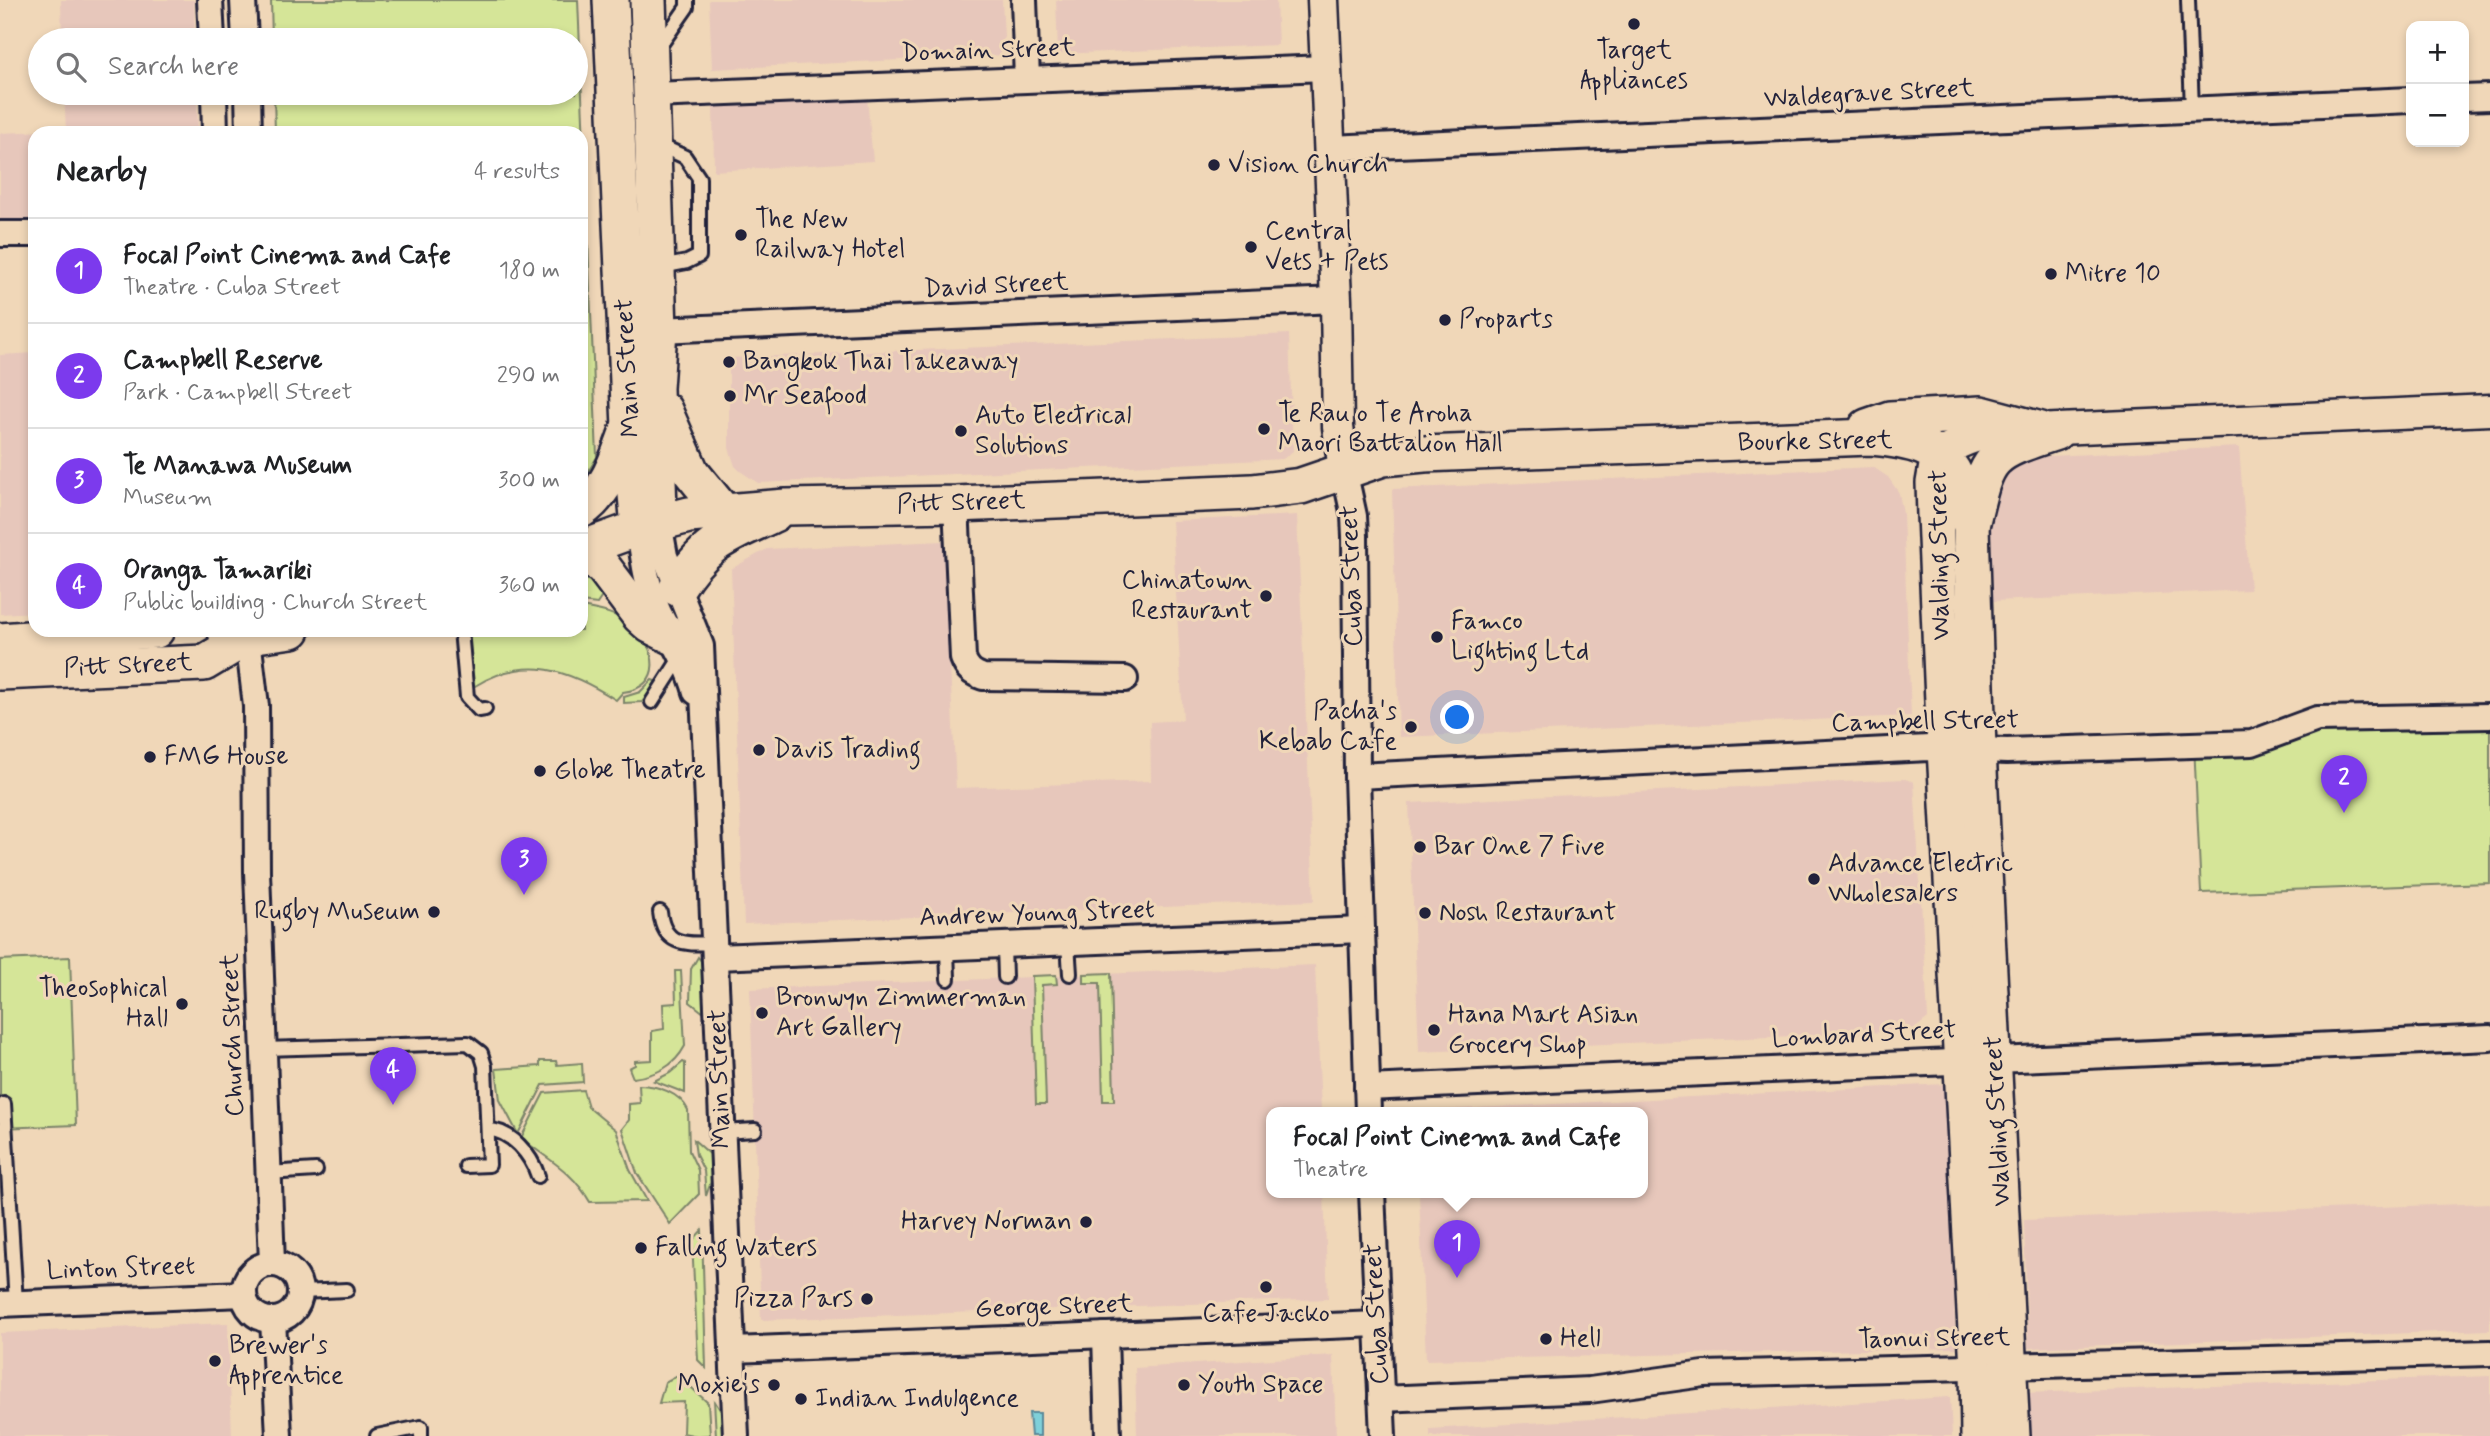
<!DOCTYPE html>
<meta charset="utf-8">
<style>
:root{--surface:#fff;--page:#f6f6f6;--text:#202124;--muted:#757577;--line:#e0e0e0;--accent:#7c3aed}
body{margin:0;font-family:Mynerve,sans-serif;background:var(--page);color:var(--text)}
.controls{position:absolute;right:21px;top:21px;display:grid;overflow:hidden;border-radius:14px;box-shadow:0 4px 10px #0003}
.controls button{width:63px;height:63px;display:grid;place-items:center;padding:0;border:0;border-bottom:2px solid var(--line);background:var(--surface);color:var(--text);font:35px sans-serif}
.you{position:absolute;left:1458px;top:718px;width:24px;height:24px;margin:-18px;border:5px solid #fff;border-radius:50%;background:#1a73e8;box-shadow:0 0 0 10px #1a73e833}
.badge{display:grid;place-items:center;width:46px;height:46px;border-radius:50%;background:var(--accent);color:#fff;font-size:23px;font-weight:700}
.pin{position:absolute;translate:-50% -58px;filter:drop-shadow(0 2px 4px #0008)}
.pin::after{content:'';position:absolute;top:37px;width:24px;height:21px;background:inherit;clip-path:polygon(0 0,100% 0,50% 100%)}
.popup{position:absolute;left:1266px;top:1107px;width:382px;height:91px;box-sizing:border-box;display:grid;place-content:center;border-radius:14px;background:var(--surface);filter:drop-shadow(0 2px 5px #0005);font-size:23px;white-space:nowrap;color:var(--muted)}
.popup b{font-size:26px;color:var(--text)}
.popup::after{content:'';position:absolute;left:50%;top:100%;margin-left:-14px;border:14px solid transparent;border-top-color:var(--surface)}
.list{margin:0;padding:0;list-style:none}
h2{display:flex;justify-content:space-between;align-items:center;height:91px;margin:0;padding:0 28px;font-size:30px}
h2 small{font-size:23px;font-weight:400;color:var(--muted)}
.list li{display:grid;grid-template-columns:46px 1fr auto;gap:21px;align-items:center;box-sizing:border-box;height:105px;padding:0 28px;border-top:2px solid var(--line)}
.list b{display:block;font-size:26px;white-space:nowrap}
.list p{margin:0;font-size:23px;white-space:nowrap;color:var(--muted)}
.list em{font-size:23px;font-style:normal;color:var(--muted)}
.icon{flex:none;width:38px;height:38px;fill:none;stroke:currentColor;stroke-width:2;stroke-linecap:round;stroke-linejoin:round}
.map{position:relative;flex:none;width:2490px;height:1436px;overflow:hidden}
.search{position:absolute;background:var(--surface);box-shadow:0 4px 10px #0003;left:28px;top:28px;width:560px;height:77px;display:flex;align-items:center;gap:18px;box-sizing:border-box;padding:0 24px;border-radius:38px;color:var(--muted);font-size:26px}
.panel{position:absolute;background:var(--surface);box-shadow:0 4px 10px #0003;left:28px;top:126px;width:560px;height:511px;border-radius:21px}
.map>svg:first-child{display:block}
.built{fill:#e7c7bb}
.green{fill:#d5e598;stroke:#7c846a;stroke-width:2}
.water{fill:#7fd0d9;stroke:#5a8a9a;stroke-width:2}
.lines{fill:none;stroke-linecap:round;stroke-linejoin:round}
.service-casing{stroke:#22223b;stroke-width:18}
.minor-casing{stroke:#22223b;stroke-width:30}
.tertiary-casing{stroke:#22223b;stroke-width:35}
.secondary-casing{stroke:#22223b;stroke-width:40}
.service{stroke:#f0d7b8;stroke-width:12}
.minor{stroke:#f0d7b8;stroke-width:24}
.tertiary{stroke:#f0d7b8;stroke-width:30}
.secondary{stroke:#f0d7b8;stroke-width:35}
.poi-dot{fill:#22223b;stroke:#f0d7b8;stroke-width:2.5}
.labels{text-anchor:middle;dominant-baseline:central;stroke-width:6;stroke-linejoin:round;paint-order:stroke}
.street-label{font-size:26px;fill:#22223b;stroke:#f0d7b8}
.poi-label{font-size:26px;fill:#22223b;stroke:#f0d7b8;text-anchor:start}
</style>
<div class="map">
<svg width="2490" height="1436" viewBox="0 0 2490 1436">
<rect width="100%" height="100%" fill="#f0d7b8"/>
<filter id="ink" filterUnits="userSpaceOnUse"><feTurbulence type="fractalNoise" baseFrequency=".0143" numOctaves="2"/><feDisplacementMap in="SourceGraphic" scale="14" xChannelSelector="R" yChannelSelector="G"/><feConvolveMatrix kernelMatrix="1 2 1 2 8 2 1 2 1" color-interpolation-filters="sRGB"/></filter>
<g filter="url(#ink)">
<g class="built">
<path d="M61,0H194L195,40H62Z"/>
<path d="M709,0H1002L1005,55L712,69Z"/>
<path d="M1056,0H1276L1278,45L1058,54Z"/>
<path d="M64,93H197L198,133H35V221L0,222V133L66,130Z"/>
<path d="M867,98L873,161L714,171L713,104Z"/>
<path d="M1289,334L1293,451L1283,459L758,483L740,471L735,466L729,448V358Z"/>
<path d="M35,353V612L0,614V355Z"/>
<path d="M2239,447L2250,590L1993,601L1990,484L2007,458Z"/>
<path d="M1873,467L1888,477L1899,493L1903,514L1911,716L1399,737L1392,489Z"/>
<path d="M1297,515L1314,901L744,924L731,569L767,549L944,541L956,788L1151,781L1150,722L1183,720L1172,521Z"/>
<path d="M1905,779L1914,782L1928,1018L1912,1031L1419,1052L1409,803Z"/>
<path d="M1315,965L1321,1112H1272V1192H1324L1328,1299L761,1320L750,989Z"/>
<path d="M1945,1084L1956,1348L1426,1360L1419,1192H1642V1112L1416,1111Z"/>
<path d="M2490,1203V1330L2028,1348L2024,1220Z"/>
<path d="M228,1323L232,1436H0V1333Z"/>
<path d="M1333,1355L1336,1436H1137L1135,1368Z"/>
<path d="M2490,1376V1436H2023L2021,1393Z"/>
<path d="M1950,1397L1952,1436H1430V1429Z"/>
</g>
<g class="green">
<path d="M271,0H578L597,457L581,484V133H275L274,93H576V40H272Z"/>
<path d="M581,577H590L605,592L597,604L581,602Z"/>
<path d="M581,607C599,610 619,614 633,626C657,648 664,687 623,692L616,700C569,670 527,654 475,686L470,683L468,641L472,630H581Z"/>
<path d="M652,680L658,682L642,702L624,703V697L640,692Z"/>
<path d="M2490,716V883L2201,893L2194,744L2317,719Z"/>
<path d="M70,957L76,1125L0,1128V960Z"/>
<path d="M698,957L704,965L705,1014L690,1002L691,969Z"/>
<path d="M675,971H681L685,1046C674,1067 656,1075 633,1078L629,1068L635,1065V1061L652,1060V1031L664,1029L663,1004L676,1003Z"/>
<path d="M1111,973L1114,1101H1103L1100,983H1084V974Z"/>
<path d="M1056,975L1057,984L1042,985L1046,1104H1036L1032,976Z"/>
<path d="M540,1061H556L557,1065L582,1063L583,1082L543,1085L518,1134L500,1100L496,1069L540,1066Z"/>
<path d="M683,1062L685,1063V1093L654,1081L670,1073Z"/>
<path d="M639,1085C657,1085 680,1093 688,1110L689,1151L698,1170L699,1194L670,1224L637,1173L622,1129L629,1120V1104L640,1103Z"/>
<path d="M583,1090L588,1107L616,1130L630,1170L647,1201L590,1202C572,1170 548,1160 521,1138L544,1093Z"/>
<path d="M694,1140L712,1156V1179L706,1196L704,1171L696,1155Z"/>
<path d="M702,1230L706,1368L698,1360L692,1241Z"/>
<path d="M678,1375L708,1403L710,1435L697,1436L683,1433L684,1402L659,1403L665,1382Z"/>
<path d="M714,1400L722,1413L723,1436H716Z"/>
</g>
<path class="water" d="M1029,1413H1040V1436H1031Z"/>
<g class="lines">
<g class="service-casing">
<g id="service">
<path d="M2188,0L2192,110"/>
<path d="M657,50L687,7V0"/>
<path d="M657,144L685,157L699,178V256L687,262L661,267"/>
<path d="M461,630L467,697L479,710L485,709"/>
<path d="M652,702L682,655"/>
<path d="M660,912C664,947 686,944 715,943"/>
<path d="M1068,943L1070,974"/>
<path d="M1004,946L1005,977"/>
<path d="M947,948L948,979"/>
<path d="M263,1049L468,1043L481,1053L485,1066L489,1165L466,1166"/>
<path d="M4,1104L16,1303"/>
<path d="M488,1130C511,1130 531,1155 538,1176"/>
<path d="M723,1132L755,1130"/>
<path d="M268,1173L316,1170"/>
<path d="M300,1292L347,1290"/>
<path d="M377,1436L421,1427V1436"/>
</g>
</g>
<g class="minor-casing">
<g id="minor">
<path d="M210,0L212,40"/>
<path d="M243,0L245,40"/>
<path d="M1024,0L1027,79"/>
<path d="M214,93L215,133"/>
<path d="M248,93L249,133"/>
<path d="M652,95L1326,68"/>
<path d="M2464,98L2490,97"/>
<path d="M1330,148L2411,100"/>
<path d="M0,234H35"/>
<path d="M659,330L1336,300"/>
<path d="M1344,470L1354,516L1355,536L1357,776L1368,1112"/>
<path d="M956,504L963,658C967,669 972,673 983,677L1125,679"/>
<path d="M659,522L665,556L701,646L736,1436"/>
<path d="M639,528C643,557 646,586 659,613C672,639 688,663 696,692"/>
<path d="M247,630L256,706L257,872L272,1263"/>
<path d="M1357,776L1929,748L2007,751L2252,743L2317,719L2490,716"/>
<path d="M716,957L1361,930"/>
<path d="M1367,1088L2490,1038"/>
<path d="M1372,1192L1383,1436"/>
<circle cx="272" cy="1292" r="28"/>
<path d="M0,1304L244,1294"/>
<path d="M273,1320L279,1436"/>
<path d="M1105,1335L1108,1436"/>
<path d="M732,1350L1378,1324"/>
<path d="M1381,1399L1590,1390L1704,1374L2490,1353"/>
</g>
</g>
<g class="tertiary-casing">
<g id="tertiary">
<path d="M1323,0L1336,300L1338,427L1344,470"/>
<path d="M1939,454C1965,438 1980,434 2011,431L2490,410"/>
</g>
</g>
<g class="secondary-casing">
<g id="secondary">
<path d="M611,0L630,427L639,528"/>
<path d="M648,0L659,330L655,388L659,511"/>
<path d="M664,410L691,472L723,511"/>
<path d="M1867,427L1890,419L1981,414L2041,430"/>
<path d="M1939,454L1934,483L1935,515L1945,748L1978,1368L1979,1436"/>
<path d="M581,510C607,493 618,458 628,430"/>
<path d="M1971,526C1988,455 1986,455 2056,432"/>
<path d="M581,549L639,528L689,515L786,507L956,504L1252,492L1301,486L1383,458L1424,454L1871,437C1905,440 1946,445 1958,483C1963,497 1965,511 1971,526L1978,750L2012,1436"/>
<path d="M581,552L603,567L640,616L650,625L672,636"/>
<path d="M677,588C705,542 727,536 774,514"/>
<path d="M226,632L249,636L292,630"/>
<path d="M0,641L156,630"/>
<path d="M0,672L204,663L249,636"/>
</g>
</g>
<use href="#service" class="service"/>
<use href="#minor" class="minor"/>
<use href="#tertiary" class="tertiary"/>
<use href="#secondary" class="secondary"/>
</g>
</g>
<g class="poi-dot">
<circle cx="1634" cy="24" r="7"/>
<circle cx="1214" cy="165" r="7"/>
<circle cx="741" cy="235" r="7"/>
<circle cx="1251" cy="247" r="7"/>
<circle cx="2051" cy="274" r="7"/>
<circle cx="1445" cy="320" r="7"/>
<circle cx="729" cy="362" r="7"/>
<circle cx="730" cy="396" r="7"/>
<circle cx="1264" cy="429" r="7"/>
<circle cx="961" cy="431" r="7"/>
<circle cx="1266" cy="596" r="7"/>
<circle cx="1437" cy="637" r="7"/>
<circle cx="1411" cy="727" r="7"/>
<circle cx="759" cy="750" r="7"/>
<circle cx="150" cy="757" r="7"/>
<circle cx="540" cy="771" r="7"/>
<circle cx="1420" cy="847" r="7"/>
<circle cx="1814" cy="879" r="7"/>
<circle cx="434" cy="912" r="7"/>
<circle cx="1425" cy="913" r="7"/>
<circle cx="182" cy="1004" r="7"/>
<circle cx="762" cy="1013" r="7"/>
<circle cx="1434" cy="1030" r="7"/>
<circle cx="1086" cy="1222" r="7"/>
<circle cx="641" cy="1248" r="7"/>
<circle cx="1266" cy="1287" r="7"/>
<circle cx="867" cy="1299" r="7"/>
<circle cx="1546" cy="1339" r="7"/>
<circle cx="215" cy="1361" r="7"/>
<circle cx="774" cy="1385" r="7"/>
<circle cx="1184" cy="1385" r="7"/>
<circle cx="801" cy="1399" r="7"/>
</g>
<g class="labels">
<g class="street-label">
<text transform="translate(988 51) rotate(-2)">Domain Street</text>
<text transform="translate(1869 94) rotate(-3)">Waldegrave Street</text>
<text transform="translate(996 286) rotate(-3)">David Street</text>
<text transform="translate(628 368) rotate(-93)">Main Street</text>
<text transform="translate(1815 442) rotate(-1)">Bourke Street</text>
<text transform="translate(961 503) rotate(-2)">Pitt Street</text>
<text transform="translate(1940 555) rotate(-91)">Walding Street</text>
<text transform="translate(1352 576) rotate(-92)">Cuba Street</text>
<text transform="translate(128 666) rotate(-3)">Pitt Street</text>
<text transform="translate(1925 722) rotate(-1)">Campbell Street</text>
<text transform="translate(1037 914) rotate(-2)">Andrew Young Street</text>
<text transform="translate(233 1035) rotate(-92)">Church Street</text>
<text transform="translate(1864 1035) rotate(-3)">Lombard Street</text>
<text transform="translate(720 1079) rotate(-92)">Main Street</text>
<text transform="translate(1998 1121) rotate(-93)">Walding Street</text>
<text transform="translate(121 1269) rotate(-2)">Linton Street</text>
<text transform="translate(1054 1307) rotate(-2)">George Street</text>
<text transform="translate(1377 1314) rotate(-93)">Cuba Street</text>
<text transform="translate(1934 1339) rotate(-1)">Taonui Street</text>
</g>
<g class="poi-label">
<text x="1634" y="51" text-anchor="middle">Target<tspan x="1634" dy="30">Appliances</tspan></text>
<text x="1228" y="165">Vision Church</text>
<text x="755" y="220">The New<tspan x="755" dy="30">Railway Hotel</tspan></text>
<text x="1265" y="232">Central<tspan x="1265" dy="30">Vets + Pets</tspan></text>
<text x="2065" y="274">Mitre 10</text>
<text x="1459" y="320">Proparts</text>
<text x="743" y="362">Bangkok Thai Takeaway</text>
<text x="744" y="396">Mr Seafood</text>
<text x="1278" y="414">Te Rau o Te Aroha<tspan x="1278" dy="30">Maori Battalion Hall</tspan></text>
<text x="975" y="416">Auto Electrical<tspan x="975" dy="30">Solutions</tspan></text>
<text x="1252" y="581" text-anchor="end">Chinatown<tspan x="1252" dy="30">Restaurant</tspan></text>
<text x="1451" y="622">Famco<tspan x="1451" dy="30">Lighting Ltd</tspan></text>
<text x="1397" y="712" text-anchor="end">Pacha's<tspan x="1397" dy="30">Kebab Cafe</tspan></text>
<text x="773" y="750">Davis Trading</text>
<text x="164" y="757">FMG House</text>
<text x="554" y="771">Globe Theatre</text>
<text x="1434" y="847">Bar One 7 Five</text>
<text x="1828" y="864">Advance Electric<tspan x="1828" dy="30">Wholesalers</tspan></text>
<text x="420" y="912" text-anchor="end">Rugby Museum</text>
<text x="1439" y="913">Nosh Restaurant</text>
<text x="168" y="989" text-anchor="end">Theosophical<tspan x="168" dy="30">Hall</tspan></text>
<text x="776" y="998">Bronwyn Zimmerman<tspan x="776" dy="30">Art Gallery</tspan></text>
<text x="1448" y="1015">Hana Mart Asian<tspan x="1448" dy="30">Grocery Shop</tspan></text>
<text x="1072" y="1222" text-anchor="end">Harvey Norman</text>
<text x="655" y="1248">Falling Waters</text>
<text x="853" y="1299" text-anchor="end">Pizza Pars</text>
<text x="1266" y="1314" text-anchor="middle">Cafe Jacko</text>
<text x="1560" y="1339">Hell</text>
<text x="229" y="1346">Brewer's<tspan x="229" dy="30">Apprentice</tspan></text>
<text x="760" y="1385" text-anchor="end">Moxie's</text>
<text x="1198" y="1385">Youth Space</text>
<text x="815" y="1399">Indian Indulgence</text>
</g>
</g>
</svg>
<div class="controls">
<button>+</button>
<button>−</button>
</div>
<div class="you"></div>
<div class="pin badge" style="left:1457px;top:1278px">1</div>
<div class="popup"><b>Focal Point Cinema and Cafe</b>Theatre</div>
<div class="pin badge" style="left:2344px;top:813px">2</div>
<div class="pin badge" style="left:524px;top:895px">3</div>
<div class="pin badge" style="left:393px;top:1105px">4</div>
<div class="search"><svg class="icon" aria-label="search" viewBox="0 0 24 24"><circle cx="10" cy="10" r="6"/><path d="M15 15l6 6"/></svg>Search here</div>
<section class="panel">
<h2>Nearby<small>4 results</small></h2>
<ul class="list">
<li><span class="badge">1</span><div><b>Focal Point Cinema and Cafe</b><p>Theatre · Cuba Street</p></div><em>180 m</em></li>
<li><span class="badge">2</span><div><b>Campbell Reserve</b><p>Park · Campbell Street</p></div><em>290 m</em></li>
<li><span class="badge">3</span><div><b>Te Manawa Museum</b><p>Museum</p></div><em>300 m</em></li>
<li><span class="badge">4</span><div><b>Oranga Tamariki</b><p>Public building · Church Street</p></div><em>360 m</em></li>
</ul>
</section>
</div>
